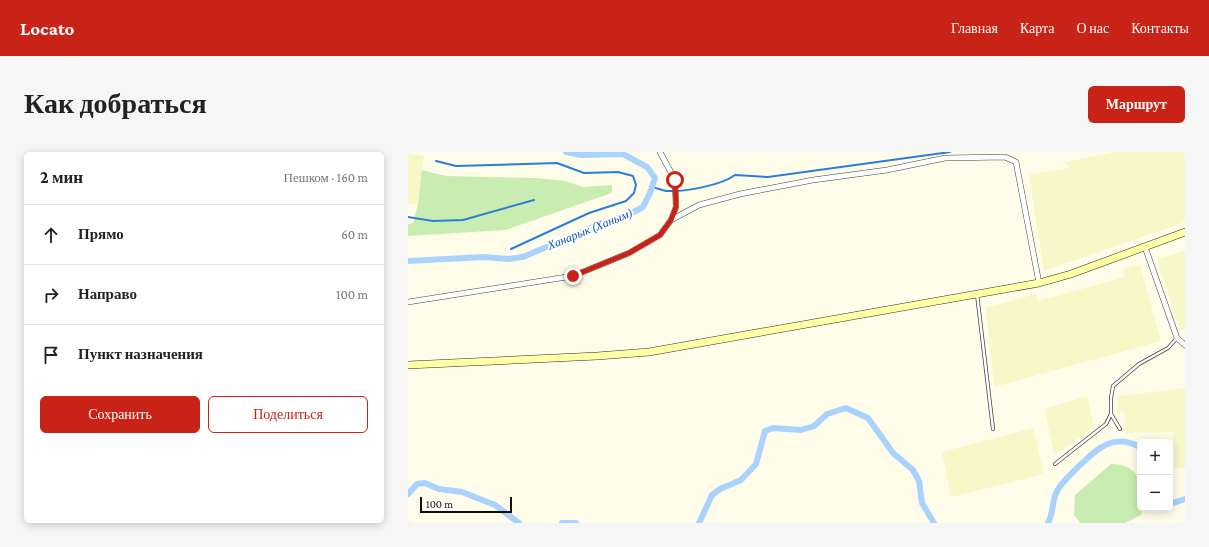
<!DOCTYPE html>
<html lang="ru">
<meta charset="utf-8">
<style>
:root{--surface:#fff;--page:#f6f6f6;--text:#222;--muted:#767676;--line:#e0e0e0;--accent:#c92216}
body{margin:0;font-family:"Crimson Pro",serif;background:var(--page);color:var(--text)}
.controls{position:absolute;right:12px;bottom:12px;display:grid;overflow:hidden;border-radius:6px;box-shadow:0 2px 10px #0003}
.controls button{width:36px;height:36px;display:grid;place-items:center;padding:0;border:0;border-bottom:1px solid var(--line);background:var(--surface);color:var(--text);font:20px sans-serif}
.scale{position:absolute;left:12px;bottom:10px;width:92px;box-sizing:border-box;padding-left:4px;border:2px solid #0c0c0c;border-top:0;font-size:11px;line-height:14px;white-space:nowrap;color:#0c0c0c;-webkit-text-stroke:3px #fff;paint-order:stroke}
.stop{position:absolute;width:12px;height:12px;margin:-9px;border:3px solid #c92216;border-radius:50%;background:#fff}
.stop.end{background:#c92216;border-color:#fff;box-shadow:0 1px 4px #0008}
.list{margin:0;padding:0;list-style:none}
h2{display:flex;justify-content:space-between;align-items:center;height:52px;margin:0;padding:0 16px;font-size:17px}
h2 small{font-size:13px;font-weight:400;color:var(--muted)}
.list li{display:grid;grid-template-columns:26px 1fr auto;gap:12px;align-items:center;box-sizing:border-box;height:60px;padding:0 16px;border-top:1px solid var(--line)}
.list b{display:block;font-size:15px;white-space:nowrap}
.list em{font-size:13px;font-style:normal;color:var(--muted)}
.actions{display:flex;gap:8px;padding:12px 16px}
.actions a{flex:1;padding:9px 0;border:1px solid var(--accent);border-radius:6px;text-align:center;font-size:14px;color:var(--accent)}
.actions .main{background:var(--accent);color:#fff}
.icon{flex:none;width:22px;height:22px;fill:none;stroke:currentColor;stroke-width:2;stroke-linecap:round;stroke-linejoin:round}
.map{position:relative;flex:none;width:777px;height:371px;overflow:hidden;border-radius:6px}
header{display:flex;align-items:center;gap:24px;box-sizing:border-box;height:56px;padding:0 20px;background:var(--accent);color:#fff}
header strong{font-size:19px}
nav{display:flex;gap:22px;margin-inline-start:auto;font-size:14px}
.intro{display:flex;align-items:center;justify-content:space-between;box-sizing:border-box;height:96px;padding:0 24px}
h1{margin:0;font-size:28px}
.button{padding:10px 18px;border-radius:6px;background:var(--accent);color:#fff;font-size:14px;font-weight:700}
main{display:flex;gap:24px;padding:0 24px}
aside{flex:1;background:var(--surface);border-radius:6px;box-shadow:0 2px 10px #0003}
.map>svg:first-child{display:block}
.farmland{fill:#f6f8c7}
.green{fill:#c9edb0}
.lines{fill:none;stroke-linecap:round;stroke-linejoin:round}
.stream{stroke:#287fdb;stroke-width:2}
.canal{stroke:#a9d3fd;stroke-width:6}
.service-casing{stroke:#3f3f3f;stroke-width:4}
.minor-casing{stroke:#3f3f3f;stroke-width:6}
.secondary-casing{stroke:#2e2e2e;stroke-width:8}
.service{stroke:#fff;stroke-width:2.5}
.minor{stroke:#fff;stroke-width:5}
.secondary{stroke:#ffffa5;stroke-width:7}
.route{stroke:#c92216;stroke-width:5}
.labels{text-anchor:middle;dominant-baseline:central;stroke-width:4;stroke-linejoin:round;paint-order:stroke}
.water-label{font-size:12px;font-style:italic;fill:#0951a9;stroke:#fff}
</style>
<header>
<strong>Locato</strong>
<nav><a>Главная</a><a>Карта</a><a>О нас</a><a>Контакты</a></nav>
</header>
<div class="intro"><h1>Как добраться</h1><a class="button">Маршрут</a></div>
<main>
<aside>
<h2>2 мин<small>Пешком · 160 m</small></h2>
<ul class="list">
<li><svg class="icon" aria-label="ahead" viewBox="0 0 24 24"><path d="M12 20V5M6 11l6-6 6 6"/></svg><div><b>Прямо</b></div><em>60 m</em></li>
<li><svg class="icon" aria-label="right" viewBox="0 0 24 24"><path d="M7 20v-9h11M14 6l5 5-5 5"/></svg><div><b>Направо</b></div><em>100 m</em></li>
<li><svg class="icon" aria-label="arrive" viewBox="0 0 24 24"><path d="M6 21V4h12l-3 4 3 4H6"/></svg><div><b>Пункт назначения</b></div></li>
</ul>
<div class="actions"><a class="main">Сохранить</a><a>Поделиться</a></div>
</aside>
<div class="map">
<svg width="777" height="371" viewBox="0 0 777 371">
<rect width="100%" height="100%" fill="#fffdea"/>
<g class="farmland">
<path d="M706,0H777V70L636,119L621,23L661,16L658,10Z"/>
<path d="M0,1L16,4L10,52H0Z"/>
<path d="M777,99V178H772L749,107Z"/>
<path d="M732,113L753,189L586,235L578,156L628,142L630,149L717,125L715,117Z"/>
<path d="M777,236V316L767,317L765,280L718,281L716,260H709L710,244Z"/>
<path d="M679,244L686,275L647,304L636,257Z"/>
<path d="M625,276L636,322L543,345L534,300Z"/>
</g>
<g class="green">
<path d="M14,18L38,24L128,26L157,29L175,35L204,33V41L97,78L0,84V72L5,71L10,52Z"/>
<path d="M703,312C734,313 732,331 732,356H735L733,363L717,371H672L666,363L667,343Z"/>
</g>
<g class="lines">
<g class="stream">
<path d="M28,9L48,14L149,11L176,21L210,20L225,24L228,33L226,41L218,49L181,61L103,97"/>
<path d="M244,35C249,36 255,39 260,39C277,40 314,33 327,23L360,25L542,0"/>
<path d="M0,65L25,69L55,68L126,48"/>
</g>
<g class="canal">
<path d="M0,109L76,105L100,107L115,105L190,73L220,63L235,55L242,41L247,26L239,15L215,2L173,3L158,0"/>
<path d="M0,342L9,332L17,331L31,337L54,340L87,353L111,371"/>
<path d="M762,352L777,347"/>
<path d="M154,371H168"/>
<path d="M291,371L304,343L312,337L333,328L348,312L357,279L365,276L393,278L406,274L419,262L438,256L460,266L485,301L505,318L511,329L514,351L526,371"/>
<path d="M640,371C645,362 644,351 648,341C652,332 661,324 668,317C688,298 703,280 732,295"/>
</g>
<g class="service-casing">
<g id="service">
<path d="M569,142L585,277"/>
<path d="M703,262L712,277"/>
<path d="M647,312L698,272L703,262V246L705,234L731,212L760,196L769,186"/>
</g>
</g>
<g class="minor-casing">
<g id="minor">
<path d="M263,68L291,53L332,42L405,28L479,18L537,6L597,5L608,10L631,131"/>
<path d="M737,95L769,186L777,193"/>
<path d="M0,150L165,124L221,101L252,83L263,68L268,55L267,28L252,0"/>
</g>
</g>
<g class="secondary-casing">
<path id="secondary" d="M0,213L189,204L241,200L631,131L663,122L777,80"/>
</g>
<use href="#service" class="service"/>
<use href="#minor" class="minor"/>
<use href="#secondary" class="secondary"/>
</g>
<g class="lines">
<path class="route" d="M165,124L221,101L252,83L263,68L268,55L267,28"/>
</g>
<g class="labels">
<g class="water-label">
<text transform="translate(182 77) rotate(-22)">Ханарык (Ханым)</text>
</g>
</g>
</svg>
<div class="controls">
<button>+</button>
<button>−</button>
</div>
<div class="scale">100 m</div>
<div class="stop" style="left:267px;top:28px"></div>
<div class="stop end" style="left:165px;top:124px"></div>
</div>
</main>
